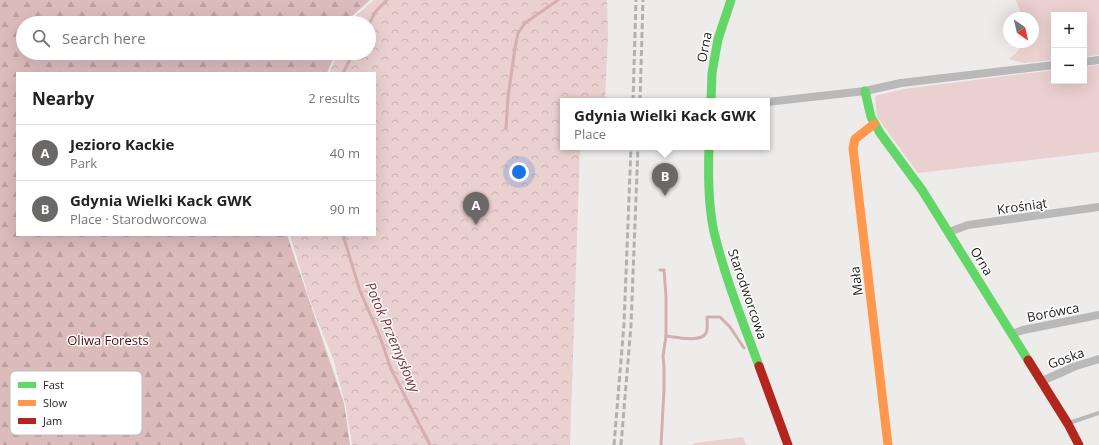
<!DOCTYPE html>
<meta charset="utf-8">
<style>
:root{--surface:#fff;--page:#f2f2f2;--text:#222;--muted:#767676;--line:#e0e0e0;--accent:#6b6868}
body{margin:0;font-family:"Open Sans",sans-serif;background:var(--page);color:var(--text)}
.controls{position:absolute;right:12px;top:12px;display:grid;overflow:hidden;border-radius:0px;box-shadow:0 4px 16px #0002}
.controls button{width:36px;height:36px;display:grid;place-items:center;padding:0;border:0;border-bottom:1px solid var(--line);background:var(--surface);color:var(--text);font:20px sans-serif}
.compass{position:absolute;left:1003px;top:12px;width:36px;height:36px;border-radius:50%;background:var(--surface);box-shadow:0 4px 16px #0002;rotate:146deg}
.you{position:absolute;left:519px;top:172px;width:14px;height:14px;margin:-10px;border:3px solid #fff;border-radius:50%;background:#1a73e8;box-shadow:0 0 0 6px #1a73e833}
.badge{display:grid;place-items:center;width:26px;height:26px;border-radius:50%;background:var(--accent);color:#fff;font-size:13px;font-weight:700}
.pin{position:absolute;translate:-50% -33px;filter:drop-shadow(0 1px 2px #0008)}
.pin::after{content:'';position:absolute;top:21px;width:14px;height:12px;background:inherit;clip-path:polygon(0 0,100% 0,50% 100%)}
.popup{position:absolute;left:560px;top:98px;width:210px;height:52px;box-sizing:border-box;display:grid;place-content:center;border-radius:0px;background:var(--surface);filter:drop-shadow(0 1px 3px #0005);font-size:13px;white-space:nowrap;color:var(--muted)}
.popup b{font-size:15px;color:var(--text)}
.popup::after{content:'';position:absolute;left:50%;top:100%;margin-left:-8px;border:8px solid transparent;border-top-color:var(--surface)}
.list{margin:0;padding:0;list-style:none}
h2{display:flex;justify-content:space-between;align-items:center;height:52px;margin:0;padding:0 16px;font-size:17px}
h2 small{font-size:13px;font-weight:400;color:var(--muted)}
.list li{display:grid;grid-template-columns:26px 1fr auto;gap:12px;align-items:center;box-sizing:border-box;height:56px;padding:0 16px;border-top:1px solid var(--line)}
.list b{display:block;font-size:15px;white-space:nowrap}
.list p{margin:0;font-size:13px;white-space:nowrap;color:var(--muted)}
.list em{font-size:13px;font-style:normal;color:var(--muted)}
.icon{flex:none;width:22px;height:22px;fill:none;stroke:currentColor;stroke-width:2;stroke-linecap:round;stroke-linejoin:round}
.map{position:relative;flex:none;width:1099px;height:445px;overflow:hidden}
.search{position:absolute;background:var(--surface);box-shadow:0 4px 16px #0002;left:16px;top:16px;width:360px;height:44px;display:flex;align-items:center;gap:10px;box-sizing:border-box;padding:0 14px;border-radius:22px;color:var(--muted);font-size:15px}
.panel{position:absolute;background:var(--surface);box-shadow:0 4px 16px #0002;left:16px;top:72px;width:360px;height:164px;border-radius:0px}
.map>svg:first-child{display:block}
.grass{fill:#ead0cf}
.forest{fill:url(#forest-firs)}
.park{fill:url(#park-crowns)}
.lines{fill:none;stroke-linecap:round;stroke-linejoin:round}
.stream{stroke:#d5afae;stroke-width:3}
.lane{stroke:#b9b9b9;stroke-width:4}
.street{stroke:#b9b9b9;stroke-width:8}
.fast{stroke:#63d668;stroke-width:9}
.slow{stroke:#ff974d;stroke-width:9}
.jam{stroke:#b3261e;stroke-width:9}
.rail{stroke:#b2b0b0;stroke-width:3;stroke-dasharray:6 3;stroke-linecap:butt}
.labels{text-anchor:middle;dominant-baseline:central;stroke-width:3;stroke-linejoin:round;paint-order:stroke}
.street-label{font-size:13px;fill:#242222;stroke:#fff}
.park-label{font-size:13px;fill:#500f15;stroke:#fff}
.water-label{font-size:14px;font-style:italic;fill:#7c3839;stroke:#fff}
.key{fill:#fff;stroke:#bdbdbd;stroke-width:1}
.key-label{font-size:11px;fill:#242222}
</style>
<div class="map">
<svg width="1099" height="445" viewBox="0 0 1099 445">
<defs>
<pattern id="forest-firs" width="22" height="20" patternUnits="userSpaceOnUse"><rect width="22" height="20" fill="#dbbcbb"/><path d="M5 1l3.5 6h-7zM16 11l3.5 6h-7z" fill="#bca1a0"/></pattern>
<pattern id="park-crowns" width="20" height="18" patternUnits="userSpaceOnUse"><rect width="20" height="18" fill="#ead0cf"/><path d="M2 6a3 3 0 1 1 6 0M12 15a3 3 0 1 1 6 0" fill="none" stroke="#c9b2b1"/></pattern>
</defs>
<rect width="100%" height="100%" fill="#eeebeb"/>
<g class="grass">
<path d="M1016,0H1099V55L1084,57V15H1054V60L1024,63L1009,59C1014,55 1021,50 1021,42H1033V18H1020L1022,17Z"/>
<path d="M1099,65V152L918,173L877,117L875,96L904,89L1054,70V81H1084V67Z"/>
<path d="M743,437L746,445H693L694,443Z"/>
</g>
<path class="forest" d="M0,0H370L351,17L348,23H23V53H336L327,73H17V235H287L344,403L350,445H0Z"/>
<path class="park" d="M374,0H607L608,34L605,101H563V147H580L570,445H352L346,407L333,358L311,304L290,235H375V73H329L338,53H369V23H351L353,18Z"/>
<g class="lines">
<g class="stream">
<path d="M369,24L376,11L387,0"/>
<path d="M343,73L353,53"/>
<path d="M506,129L508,97L515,48L518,33L525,23L558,0"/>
<path d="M343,235L360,291L379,334L391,369L430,445"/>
<path d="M660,270H664L666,296V336L663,356L664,367V389L661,445"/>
<path d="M666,336C675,337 701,343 706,333C708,329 707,321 707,317H720L730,327L744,348"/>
</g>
<path class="lane" d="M1069,423L1099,413"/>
<g class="street">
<path d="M1084,62L1099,60"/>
<path d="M767,102L865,91L901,83L1054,65"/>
<path d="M949,232L968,225L1099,207"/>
<path d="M1012,334L1023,330L1099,315"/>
<path d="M1042,381L1076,366L1099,359"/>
</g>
<g class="fast">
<path d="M865,91L871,117L880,133L922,190L1028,360"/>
<path d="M711,101L712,73L718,39L731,0"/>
<path d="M709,147C708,175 708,205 714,232C725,278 743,322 759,366"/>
</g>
<path class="slow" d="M874,124L855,139L853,148L888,445"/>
<g class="jam">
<path d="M1028,360L1068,424L1079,445"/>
<path d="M759,366L788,445"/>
</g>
<g class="rail">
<path d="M633,101L636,0"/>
<path d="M640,101L643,0"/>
<path d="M614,445L624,324L631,147"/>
<path d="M621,445L631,325L638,147"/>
</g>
</g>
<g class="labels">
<g class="street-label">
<text transform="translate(704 47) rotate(-79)">Orna</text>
<text transform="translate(1022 206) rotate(-8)">Krośniąt</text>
<text transform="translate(982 261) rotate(58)">Orna</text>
<text transform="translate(856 281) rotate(-97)">Mała</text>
<text transform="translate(748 294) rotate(71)">Starodworcowa</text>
<text transform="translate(1053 312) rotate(-11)">Borówca</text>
<text transform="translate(1066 358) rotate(-20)">Goska</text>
</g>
<g class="park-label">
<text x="108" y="340">Oliwa Forests</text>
</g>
<g class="water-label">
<text transform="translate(393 337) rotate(67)">Potok Przemysłowy</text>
</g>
</g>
<rect x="10" y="371" width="132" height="64" rx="6" class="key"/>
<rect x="18" y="382" width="18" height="6" fill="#63d668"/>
<rect x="18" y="400" width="18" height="6" fill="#ff974d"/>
<rect x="18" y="418" width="18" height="6" fill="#b3261e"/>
<g class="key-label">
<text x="43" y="389">Fast</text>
<text x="43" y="407">Slow</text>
<text x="43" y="425">Jam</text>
</g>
</svg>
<div class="controls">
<button>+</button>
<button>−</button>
</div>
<svg class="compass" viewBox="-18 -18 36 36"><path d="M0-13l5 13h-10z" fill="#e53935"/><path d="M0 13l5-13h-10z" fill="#767676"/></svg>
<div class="you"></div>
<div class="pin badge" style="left:476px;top:225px">A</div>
<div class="pin badge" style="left:665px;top:196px">B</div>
<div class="popup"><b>Gdynia Wielki Kack GWK</b>Place</div>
<div class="search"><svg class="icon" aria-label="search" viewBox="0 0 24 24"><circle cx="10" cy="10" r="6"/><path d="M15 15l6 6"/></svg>Search here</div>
<section class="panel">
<h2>Nearby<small>2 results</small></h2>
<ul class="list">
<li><span class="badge">A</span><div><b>Jezioro Kackie</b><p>Park</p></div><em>40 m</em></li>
<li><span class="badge">B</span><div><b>Gdynia Wielki Kack GWK</b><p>Place · Starodworcowa</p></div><em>90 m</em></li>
</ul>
</section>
</div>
